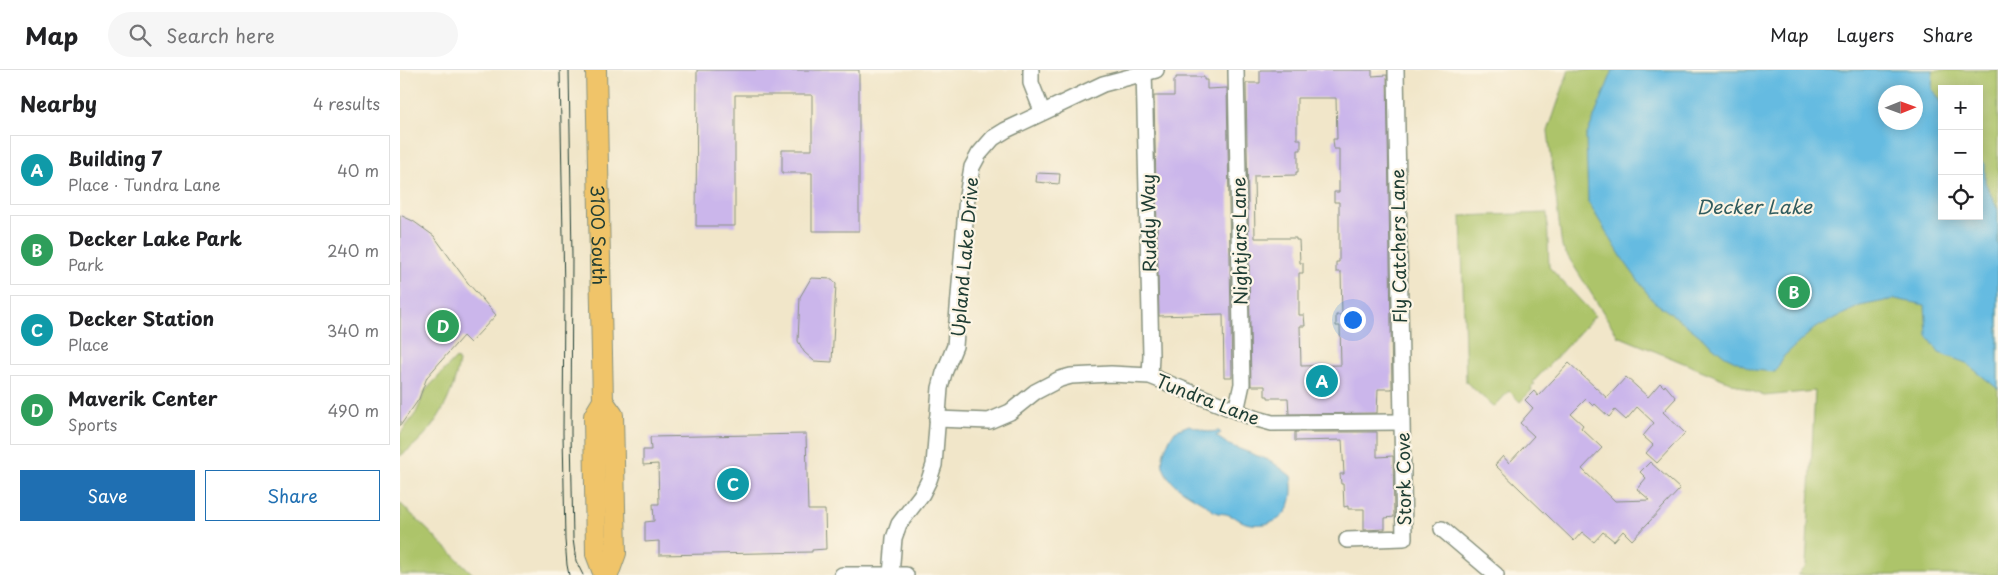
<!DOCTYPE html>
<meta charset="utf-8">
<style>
:root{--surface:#fff;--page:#f6f6f6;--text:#202124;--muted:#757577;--line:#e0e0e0;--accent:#1f6fb2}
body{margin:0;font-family:"Playpen Sans",sans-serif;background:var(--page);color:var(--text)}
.controls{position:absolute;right:15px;top:15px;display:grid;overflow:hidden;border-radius:0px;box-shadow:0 2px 12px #0003}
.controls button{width:45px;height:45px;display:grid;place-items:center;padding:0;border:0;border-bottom:1px solid var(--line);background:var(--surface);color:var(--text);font:25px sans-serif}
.compass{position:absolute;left:1478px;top:15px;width:45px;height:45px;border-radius:50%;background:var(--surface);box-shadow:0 2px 12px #0003;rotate:89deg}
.you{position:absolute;left:952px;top:249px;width:18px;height:18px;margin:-12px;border:4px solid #fff;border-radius:50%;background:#1a73e8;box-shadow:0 0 0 8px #1a73e833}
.badge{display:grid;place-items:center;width:32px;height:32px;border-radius:50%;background:var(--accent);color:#fff;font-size:16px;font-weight:700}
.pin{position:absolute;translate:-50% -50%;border:2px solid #fff;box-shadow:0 1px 5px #0006}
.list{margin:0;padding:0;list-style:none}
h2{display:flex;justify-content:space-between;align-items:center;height:65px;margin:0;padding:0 20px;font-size:21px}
h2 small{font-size:16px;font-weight:400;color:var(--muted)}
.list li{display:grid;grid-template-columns:32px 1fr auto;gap:15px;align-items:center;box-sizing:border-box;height:70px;margin:0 10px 10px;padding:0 10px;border:1px solid var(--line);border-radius:0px}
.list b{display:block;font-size:19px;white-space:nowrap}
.list p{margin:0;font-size:16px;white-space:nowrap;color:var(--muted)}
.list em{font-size:16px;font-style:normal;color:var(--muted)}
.actions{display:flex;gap:10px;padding:15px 20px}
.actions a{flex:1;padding:11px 0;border:1px solid var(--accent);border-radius:0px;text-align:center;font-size:18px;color:var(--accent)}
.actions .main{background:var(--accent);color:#fff}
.icon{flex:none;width:28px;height:28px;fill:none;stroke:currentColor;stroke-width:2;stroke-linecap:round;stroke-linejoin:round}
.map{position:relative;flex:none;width:1598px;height:505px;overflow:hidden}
header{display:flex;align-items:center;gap:30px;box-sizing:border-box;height:70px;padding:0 25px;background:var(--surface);border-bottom:1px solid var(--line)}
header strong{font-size:24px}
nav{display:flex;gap:28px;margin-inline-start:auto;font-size:18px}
.search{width:350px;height:45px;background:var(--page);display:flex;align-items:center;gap:12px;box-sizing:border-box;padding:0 18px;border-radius:28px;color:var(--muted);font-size:19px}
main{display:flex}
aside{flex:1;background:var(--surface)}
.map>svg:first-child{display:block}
.green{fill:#adc46a;stroke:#66804f;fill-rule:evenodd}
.water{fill:#65bbe1;stroke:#427c8a;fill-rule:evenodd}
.building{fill:#cbb6eb;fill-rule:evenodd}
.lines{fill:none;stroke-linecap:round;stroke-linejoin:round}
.minor-casing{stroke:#88927e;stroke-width:18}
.major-casing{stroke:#88927e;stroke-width:22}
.minor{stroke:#fff;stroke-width:15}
.major{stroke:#f0c469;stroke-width:20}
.tram{stroke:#1f3d34;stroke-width:1}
.labels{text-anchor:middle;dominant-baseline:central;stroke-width:4.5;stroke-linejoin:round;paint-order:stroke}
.street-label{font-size:18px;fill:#1f3d34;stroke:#fcf5e5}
.water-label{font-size:19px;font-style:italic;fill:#305c5f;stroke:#fcf5e5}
</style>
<header>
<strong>Map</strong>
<div class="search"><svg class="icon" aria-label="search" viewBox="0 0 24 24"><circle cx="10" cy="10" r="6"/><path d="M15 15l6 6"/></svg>Search here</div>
<nav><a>Map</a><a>Layers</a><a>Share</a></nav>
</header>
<main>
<aside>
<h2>Nearby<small>4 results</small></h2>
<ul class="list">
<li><span class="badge" style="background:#0f9aa8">A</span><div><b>Building 7</b><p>Place · Tundra Lane</p></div><em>40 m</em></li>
<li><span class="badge" style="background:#2e9e5b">B</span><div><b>Decker Lake Park</b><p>Park</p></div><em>240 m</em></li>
<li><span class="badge" style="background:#0f9aa8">C</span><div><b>Decker Station</b><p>Place</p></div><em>340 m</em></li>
<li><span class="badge" style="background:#2e9e5b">D</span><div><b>Maverik Center</b><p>Sports</p></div><em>490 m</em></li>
</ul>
<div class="actions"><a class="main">Save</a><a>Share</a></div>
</aside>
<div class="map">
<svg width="1598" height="505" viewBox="0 0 1598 505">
<rect width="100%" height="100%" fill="#fcf5e5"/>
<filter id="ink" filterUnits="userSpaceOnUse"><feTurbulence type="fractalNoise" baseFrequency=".02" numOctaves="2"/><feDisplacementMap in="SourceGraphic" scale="10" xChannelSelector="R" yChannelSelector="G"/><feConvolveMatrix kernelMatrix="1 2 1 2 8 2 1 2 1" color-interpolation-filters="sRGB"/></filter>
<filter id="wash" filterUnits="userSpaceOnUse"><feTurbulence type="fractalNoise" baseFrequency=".0096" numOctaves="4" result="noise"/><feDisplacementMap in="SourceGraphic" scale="20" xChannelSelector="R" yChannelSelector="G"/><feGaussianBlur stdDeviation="1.12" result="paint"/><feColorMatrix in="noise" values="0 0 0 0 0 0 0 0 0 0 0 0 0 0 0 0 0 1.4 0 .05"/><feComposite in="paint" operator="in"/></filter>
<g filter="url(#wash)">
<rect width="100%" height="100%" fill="#f1e6c9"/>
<g class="green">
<path d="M1169,0H1598V505H1397L1406,496L1415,321L1364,326L1218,266L1162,177L1148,61ZM1542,19H1579V146H1542ZM1486,22H1516V52H1486Z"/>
<path d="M1147,143L1149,197L1195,246L1133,312L1135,314L1131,318L1132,320L1120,332L1109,321L1094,337L1066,312L1061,146Z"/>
<path d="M56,288L59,292C52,331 33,364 0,386V364L16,343L25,321Z"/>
<path d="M0,433L74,505H0Z"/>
</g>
<g class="water">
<path d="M1213,0H1533L1532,19L1542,35V146H1579V91L1585,94V112L1598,140V319L1566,293L1539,283L1527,265L1525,235L1495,229L1460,236L1415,258L1384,286L1375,302L1354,300L1325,286L1280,250L1253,231L1224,191L1188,132L1186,67ZM1486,22H1516V52H1486Z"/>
<path d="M789,355L808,362L819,361L821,363L816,366L829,375L871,391L891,406C896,436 884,458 850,454C842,453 836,447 829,445C825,443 821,444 818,443C813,442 809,437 805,434C790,425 768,415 763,396C760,385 769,370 775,361Z"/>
</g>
<g id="blocks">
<g class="building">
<path d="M297,0H459V161H412V103H382V80H412V25H335V156H296Z"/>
<path d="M860,0H972V6L987,5L992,319H978L977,343L889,344L888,328H868V326H865V316H851L846,13H860ZM897,28H936L937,69H933L934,79H939V122H934V132H939V192H936V202H941L942,245H936V256H940L941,295L901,296L900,256H905L904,245H899V203H903V193H900L899,170H896V168H855L854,106L896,105V102H898V80H901V69H897Z"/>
<path d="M776,7H804V10H807V19L827,18L832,307H824L823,244L759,246L754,26H774V10H776Z"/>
<path d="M637,103L660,104L659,114L636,112Z"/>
<path d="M0,145L13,151L34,166L68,213L96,245L70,273L63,266L27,307L19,329L0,356Z"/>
<path d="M411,208L432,209L436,214L432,292L414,291L404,282L398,271L400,227Z"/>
<path d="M1169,293L1207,328L1226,307L1248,327L1260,313L1264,317L1265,315L1276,328L1263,342L1285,363L1257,393L1246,383L1253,375L1243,366L1254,353L1237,337L1226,350L1215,340L1209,347L1195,334L1193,336L1186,329L1171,344L1183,355L1181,358L1202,378L1182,399L1215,431L1250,430L1237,419L1246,408L1240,402L1250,392L1280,419L1232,470L1223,461L1214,471L1203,462L1194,472L1182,462L1174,471L1095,395L1103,386L1109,393L1134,366L1120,353L1133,338L1125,330L1134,321L1138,326Z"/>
<path d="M895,362H977V387L993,386L994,447L985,448V459L964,460V439H948V436L944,437L943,414H941L940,404H944L942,370L895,371Z"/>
<path d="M406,364L408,440H425L426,479L412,480V482L259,485V471L245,472V452L254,451L253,434H259L258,394L243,395V380H251L250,367Z"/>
</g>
</g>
</g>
<g filter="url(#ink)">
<use href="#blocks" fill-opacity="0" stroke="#88927e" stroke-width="1"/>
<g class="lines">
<g class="minor-casing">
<g id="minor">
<path d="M631,0V13L642,41"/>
<path d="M744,0L751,285L750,306"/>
<path d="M836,0L842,314L836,341"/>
<path d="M537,349L589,351L610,342L635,322L660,309L671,306L711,304L750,306L854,348L872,353L1001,352"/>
<path d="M1042,459L1096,505"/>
<path d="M947,470L1004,468L996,0"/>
<path d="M442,505H506"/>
<path d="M491,505L494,468L499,454L522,424L529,410L534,395L540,318L544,303L555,276L567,126L572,97L579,84L593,68L606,60L703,14L756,0"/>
</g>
</g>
<g class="major-casing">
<g id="major">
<path id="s1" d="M196,0L203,331L194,346L196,484L204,505"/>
<path d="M203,331L213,345L216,483L208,505"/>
</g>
</g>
<use href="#minor" class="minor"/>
<use href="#major" class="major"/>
<g class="tram">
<path d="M160,0L164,222L163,363L165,470L167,495L169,505"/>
<path d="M169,0L172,187L171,363L173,469L176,491L183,505"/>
</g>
</g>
</g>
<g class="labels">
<g class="street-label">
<text transform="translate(748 153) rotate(-91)">Ruddy Way</text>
<text stroke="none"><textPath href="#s1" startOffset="165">3100 South</textPath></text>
<text transform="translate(839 171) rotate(-91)">Nightjars Lane</text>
<text transform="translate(998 176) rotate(-91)">Fly Catchers Lane</text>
<text transform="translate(564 187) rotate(-85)">Upland Lake Drive</text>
<text transform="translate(808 329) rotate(21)">Tundra Lane</text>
<text transform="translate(1003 409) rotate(-91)">Stork Cove</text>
</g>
<g class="water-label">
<text x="1354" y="136">Decker Lake</text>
</g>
</g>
</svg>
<div class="controls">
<button>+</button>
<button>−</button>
<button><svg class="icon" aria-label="locate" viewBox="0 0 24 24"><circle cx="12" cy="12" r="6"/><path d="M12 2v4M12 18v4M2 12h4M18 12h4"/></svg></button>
</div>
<svg class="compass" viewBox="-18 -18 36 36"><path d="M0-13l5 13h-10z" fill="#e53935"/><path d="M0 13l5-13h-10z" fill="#757577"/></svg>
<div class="you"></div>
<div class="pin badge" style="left:922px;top:311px;background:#0f9aa8">A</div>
<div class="pin badge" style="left:1394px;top:222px;background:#2e9e5b">B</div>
<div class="pin badge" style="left:333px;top:414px;background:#0f9aa8">C</div>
<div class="pin badge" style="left:43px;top:256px;background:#2e9e5b">D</div>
</div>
</main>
